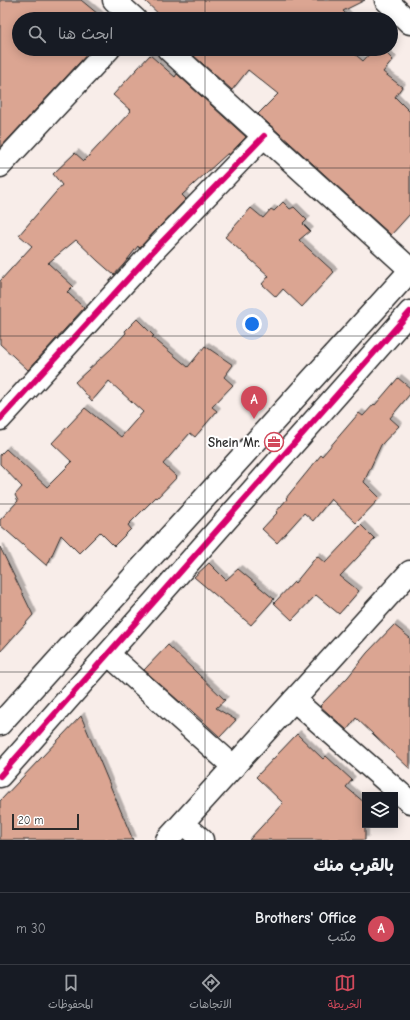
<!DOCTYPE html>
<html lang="ar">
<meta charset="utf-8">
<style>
:root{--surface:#171b24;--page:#20242c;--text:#f1f3f6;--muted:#9ea1a6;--line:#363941;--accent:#d1495b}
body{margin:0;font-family:"Comic Neue","Playpen Sans Arabic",sans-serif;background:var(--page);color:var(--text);direction:rtl}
.controls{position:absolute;right:12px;bottom:12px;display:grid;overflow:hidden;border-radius:0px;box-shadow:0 2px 10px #0003}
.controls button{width:36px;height:36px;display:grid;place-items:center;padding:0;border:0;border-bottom:1px solid var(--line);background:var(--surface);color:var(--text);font:20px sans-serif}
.scale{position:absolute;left:12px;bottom:10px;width:67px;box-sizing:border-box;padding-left:4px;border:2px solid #2b2b2b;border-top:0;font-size:11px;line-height:14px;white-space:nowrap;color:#2b2b2b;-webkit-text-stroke:3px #fff;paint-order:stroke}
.you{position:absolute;left:252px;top:324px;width:14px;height:14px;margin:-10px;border:3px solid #fff;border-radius:50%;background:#1a73e8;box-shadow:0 0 0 6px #1a73e833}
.badge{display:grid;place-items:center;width:26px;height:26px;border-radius:50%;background:var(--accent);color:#fff;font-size:13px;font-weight:700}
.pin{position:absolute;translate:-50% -33px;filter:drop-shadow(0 1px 2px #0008)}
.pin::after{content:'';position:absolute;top:21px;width:14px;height:12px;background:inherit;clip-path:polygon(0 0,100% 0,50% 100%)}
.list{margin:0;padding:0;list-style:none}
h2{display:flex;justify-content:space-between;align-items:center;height:52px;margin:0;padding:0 16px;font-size:17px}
h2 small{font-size:13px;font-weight:400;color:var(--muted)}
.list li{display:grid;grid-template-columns:26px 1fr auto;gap:12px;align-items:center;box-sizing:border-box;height:72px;padding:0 16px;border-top:1px solid var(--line)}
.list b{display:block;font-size:15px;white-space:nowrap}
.list p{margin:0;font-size:13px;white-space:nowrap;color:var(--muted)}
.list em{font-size:13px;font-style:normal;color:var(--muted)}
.icon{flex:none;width:22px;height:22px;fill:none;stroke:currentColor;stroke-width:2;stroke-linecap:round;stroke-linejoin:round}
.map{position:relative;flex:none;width:410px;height:840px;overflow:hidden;direction:ltr}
.search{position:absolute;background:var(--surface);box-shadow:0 2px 10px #0003;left:12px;right:12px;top:12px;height:44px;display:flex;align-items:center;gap:10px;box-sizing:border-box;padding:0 14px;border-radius:22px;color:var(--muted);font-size:15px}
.sheet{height:124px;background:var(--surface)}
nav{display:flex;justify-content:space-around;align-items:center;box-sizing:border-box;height:56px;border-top:1px solid var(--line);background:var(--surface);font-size:11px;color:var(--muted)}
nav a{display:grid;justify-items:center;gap:2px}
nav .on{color:var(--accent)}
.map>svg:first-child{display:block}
.building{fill:#dba592;stroke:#2b2b2b;filter:url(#shadow)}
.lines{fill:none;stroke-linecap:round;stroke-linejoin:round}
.minor-casing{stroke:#2b2b2b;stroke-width:25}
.minor{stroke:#fff;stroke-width:22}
.cycleway-casing{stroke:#fff;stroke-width:8}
.cycleway{stroke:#d6006c;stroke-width:6}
.grid{fill:none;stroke:#2b2b2b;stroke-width:1;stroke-opacity:0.55}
.labels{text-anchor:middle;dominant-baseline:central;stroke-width:4;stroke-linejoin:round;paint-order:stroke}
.poi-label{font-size:13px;font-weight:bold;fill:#2b2b2b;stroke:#fff;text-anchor:end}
</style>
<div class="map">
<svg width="410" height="840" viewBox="0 0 410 840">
<defs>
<filter id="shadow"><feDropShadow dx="3.5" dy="-3.5" stdDeviation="0" flood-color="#0004"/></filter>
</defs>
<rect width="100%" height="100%" fill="#f8ede9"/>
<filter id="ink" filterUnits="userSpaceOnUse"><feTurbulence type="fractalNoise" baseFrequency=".025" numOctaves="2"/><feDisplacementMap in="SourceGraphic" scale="8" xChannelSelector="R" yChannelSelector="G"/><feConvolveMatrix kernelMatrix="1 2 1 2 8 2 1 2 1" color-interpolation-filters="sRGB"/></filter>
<g filter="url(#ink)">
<g class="building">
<path d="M0,0H81L104,19H19V49H92L0,148Z"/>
<path d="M144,0H365L343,11L351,19H164Z"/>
<path d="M194,49H349L363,61L374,49H382L393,60L383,72L402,87L395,97L410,112V214L391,235L258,114L278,94L248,70L232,90L194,56L197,52Z"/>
<path d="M150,55L175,77L177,74L246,137L229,155L228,153L182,195L186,199L139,248L138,246L124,264L114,275L98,261L76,240L48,263L73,286L67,292L84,308L28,370L0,344V281L32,246L19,235L62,185L53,174L75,153L84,161L131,111L113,95Z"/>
<path d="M283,202L290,209L294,207L307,220L303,224L310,231L299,240L334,272L302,307L283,289L276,297L262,284L269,276L225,237L251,208L263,218L271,209L274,211Z"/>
<path d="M137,319L154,336L152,337L188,367L205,346L233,365L224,377L233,385L212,407L217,411L195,437L190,433L163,464L177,477L157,498L156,497L128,525L131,529L114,546L100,532L79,553L61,535L47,566L0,525V520L18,501L15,495L22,487L0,464V455L6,449L47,487L72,462L52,443L85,408L121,437L143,412L109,381L92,401L75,382L111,349L126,333L125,331Z"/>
<path d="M398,378L410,388V394L390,418L399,426L381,445L364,482L380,498L356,523L331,499L313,521L304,513L277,543L262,529L277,513L276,512L287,499L286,498L321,455L322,456L359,413L363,416L374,404L375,405Z"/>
<path d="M361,525L375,539L340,576L359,591L339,614L316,595L292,620L274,603L294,582L295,583L317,556L325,563Z"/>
<path d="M0,547L33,615L0,652Z"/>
<path d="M209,563L226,580L238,569L274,599L251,625L194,577Z"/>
<path d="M394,625L410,638V769L356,718L347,730L320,706L348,677L367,653Z"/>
<path d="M168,645L225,700L216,708L236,720L220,737L181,701L180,702L144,670Z"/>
<path d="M81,716L133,840H0V801Z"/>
<path d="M297,734L323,759L326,756L352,780L346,787L365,803V840H249L283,803L256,777Z"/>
</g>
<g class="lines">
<g class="minor-casing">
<g id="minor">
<path d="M114,0L135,19"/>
<path d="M386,0L410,23"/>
<path d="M168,49L410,269"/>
<path d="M0,166L109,49"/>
<path d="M0,419L157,247L264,136"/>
<path d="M108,654L234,767"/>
<path d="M294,700L410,802"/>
<path d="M0,724L410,271"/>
<path d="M0,776L410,312"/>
<path d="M183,823L202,840"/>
<path d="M167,840L410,572"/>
</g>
</g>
<use href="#minor" class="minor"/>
<g class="cycleway-casing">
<g id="cycleway">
<path d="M0,419L157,247L264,136"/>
<path d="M0,776L410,312"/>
</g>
</g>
<use href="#cycleway" class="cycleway"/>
</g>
</g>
<path class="grid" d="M205,0V19M205,49V840M0,168H410M0,336H410M0,504H410M0,672H410"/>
<defs>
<g id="office-ring" transform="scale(1)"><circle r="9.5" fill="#fff" stroke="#d1495b" stroke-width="1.5"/><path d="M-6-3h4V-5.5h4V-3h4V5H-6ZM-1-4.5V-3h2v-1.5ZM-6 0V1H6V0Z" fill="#d1495b"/></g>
</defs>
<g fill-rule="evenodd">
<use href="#office-ring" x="274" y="442"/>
</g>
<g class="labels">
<g class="poi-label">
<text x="260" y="442">Shein Mr.</text>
</g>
</g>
</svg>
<div class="controls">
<button><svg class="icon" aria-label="layers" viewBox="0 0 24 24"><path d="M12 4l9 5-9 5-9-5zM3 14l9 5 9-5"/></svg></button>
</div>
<div class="scale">20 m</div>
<div class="you"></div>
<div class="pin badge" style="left:254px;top:419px">A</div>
<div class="search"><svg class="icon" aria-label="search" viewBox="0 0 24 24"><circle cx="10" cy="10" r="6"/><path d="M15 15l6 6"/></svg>ابحث هنا</div>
</div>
<section class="sheet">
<h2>بالقرب منك<small></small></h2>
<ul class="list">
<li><span class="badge">A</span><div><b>Brothers' Office</b><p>مكتب</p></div><em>30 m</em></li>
</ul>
</section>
<nav>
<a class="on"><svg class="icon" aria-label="map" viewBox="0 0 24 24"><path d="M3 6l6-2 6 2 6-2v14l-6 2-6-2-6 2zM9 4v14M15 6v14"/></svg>الخريطة</a>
<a><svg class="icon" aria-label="directions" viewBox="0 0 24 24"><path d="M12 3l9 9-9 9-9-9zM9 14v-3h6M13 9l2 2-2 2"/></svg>الاتجاهات</a>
<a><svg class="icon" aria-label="saved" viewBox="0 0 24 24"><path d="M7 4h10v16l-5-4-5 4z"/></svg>المحفوظات</a>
</nav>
